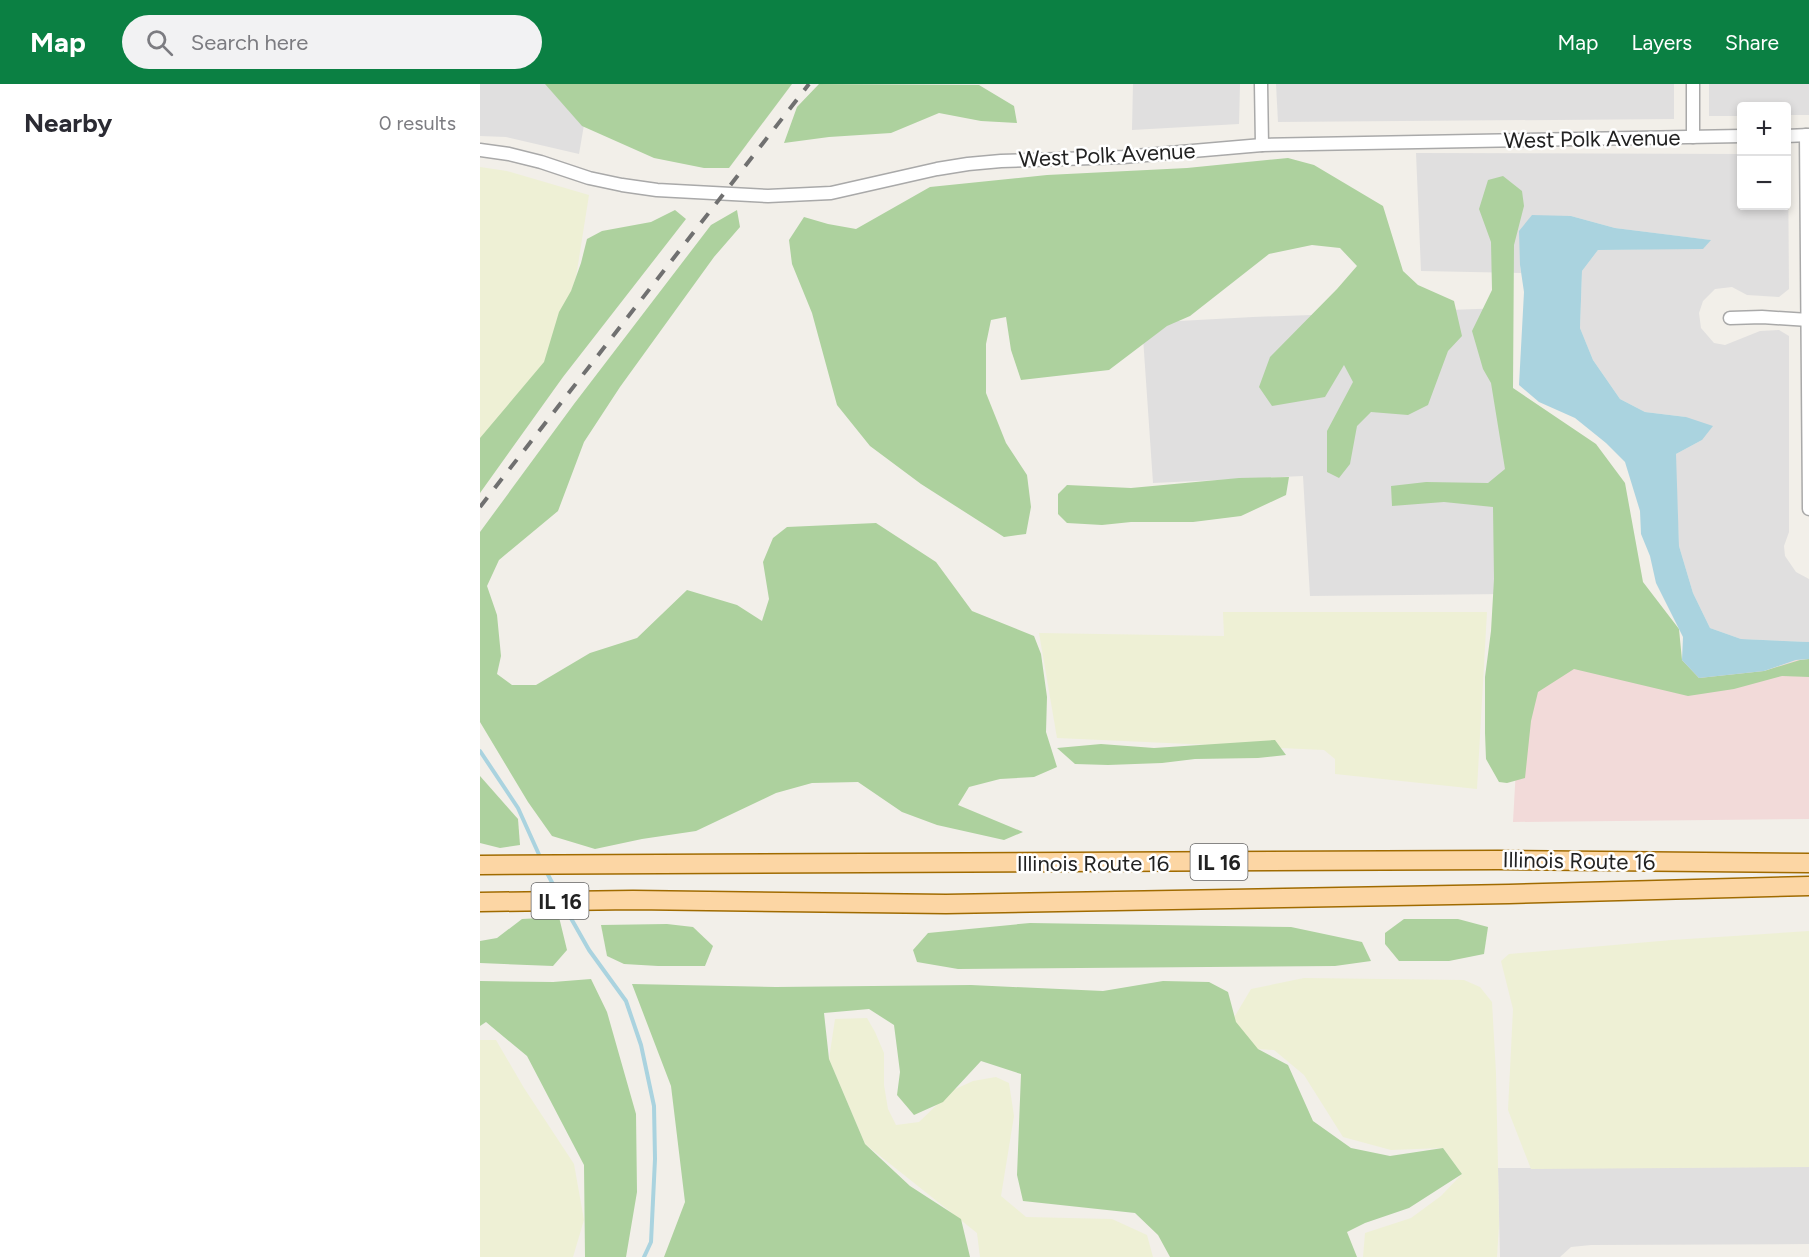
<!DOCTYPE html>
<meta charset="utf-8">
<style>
:root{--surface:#fff;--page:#f2f2f3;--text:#2b2b33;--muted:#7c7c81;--line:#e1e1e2;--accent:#0b8043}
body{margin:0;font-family:Figtree,sans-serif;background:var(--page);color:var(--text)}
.controls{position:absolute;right:18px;top:18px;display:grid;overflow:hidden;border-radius:6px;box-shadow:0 3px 9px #0003}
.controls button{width:54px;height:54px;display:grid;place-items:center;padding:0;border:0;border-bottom:2px solid var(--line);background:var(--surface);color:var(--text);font:30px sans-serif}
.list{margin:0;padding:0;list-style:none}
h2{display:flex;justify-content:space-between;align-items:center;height:78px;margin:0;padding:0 24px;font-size:26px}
h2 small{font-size:20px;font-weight:400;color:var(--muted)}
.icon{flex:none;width:33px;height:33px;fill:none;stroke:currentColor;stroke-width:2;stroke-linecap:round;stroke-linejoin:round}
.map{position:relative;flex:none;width:1329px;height:1173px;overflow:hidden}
header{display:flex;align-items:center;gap:36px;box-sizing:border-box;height:84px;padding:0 30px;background:var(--accent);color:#fff}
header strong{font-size:28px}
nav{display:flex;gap:33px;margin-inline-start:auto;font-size:21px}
.search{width:420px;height:54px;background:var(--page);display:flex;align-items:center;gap:15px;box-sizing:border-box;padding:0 21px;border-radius:33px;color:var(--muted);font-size:22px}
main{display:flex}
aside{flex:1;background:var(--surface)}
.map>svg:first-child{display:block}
.residential{fill:#e0dfdf}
.commercial{fill:#f2dad9}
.farmland{fill:#eef0d5}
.forest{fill:#add19e}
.water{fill:#aad3df}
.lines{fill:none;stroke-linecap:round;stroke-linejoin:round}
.stream{stroke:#aad3df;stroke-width:4}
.minor-casing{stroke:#a9a9a9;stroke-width:15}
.primary-casing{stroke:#a06b00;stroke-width:21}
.minor{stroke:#fff;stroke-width:12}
.primary{stroke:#fcd6a4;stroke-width:18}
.rail{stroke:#707070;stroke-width:4;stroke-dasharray:12 12;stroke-linecap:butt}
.labels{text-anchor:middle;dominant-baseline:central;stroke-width:5;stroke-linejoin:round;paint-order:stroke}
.shield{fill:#fff;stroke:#646464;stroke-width:1.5}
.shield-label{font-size:21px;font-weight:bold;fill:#222}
.street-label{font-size:22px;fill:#222;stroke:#fff}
</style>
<header>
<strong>Map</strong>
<div class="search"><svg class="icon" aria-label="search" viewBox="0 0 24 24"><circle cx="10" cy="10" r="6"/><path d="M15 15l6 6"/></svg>Search here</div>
<nav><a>Map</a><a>Layers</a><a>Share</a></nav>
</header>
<main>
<aside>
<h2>Nearby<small>0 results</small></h2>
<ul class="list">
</ul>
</aside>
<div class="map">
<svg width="1329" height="1173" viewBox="0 0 1329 1173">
<rect width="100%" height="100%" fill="#f2efe9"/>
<g class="residential">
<path d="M0,0H111L99,70L26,53L0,52Z"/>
<path d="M653,0H760L759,40L652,46Z"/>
<path d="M796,0H1194V35L798,38Z"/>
<path d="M1229,0H1329V31H1307L1306,22H1262L1261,32H1229Z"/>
<path d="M936,69L1261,70L1262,122H1306V70H1308L1309,205L1299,213L1267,211L1252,203L1235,205L1223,217L1219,229L1221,244L1234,259L1245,261L1280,247L1299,246L1309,252V448L1304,462L1305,472L1316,488L1329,495V558L1261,555L1230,544L1213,509L1199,462L1196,394V370L1222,356L1206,333L1165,328L1140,315L1113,276L1100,244L1102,187L1118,166L1169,165L1230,156L1135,144L1091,132L1040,181L1041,189L941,187Z"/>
<path d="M1024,224L1027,510L830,512L823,392L673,399L662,239L773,233Z"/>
<path d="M1329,1083V1160L1111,1161L1091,1163L1080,1173H1020L1018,1084Z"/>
</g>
<path class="commercial" d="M1329,575V735L1033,738L1042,577L1202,576L1284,587L1316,576Z"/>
<g class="farmland">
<path d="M0,83L27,87L109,111L96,193L64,285L0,372Z"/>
<path d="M743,528H1007L997,705L855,690V675L844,666L577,654L559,549L744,552Z"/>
<path d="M1329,847V1083L1051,1085L1028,1026L1033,925L1021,877L1029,870L1192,856Z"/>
<path d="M824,894L984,896L1000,903L1012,918L1016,989L1018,1084L1019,1141L1017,1173H883L885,1149L931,1134L961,1112L982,1090L963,1064L911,1066L863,1053L824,991L794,966L778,965L749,942L771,905Z"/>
<path d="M387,934L395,948L404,969V1001L408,1025L416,1041L439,1038L471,1007L493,997L516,993L529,999L534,1032L521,1112L546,1133L632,1135L667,1151L673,1173H500L497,1149L385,1060L349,975L355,935Z"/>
<path d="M0,956H16L44,1004L94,1080L104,1136L93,1173H0Z"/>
</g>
<g class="forest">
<path d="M65,0H312L249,84H224L174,74L102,42Z"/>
<path d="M339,0L499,1L534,22L537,39L501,37L459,29L411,49L349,53L304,59L317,23Z"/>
<path d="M808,74L834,81L903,122L923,187L938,201L974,217L982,252L968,267L948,321L928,331L891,328L877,342L870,380L859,394L847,388V347L873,298L864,281L845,313L792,322L779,303L790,273L857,205L877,182L860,164L832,161L789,170L710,232L687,242L629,286L541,296L531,266L526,233L511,236L506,260V309L526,359L547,391L551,423L546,450L524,453L441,400L390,362L357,321L332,229L312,180L309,156L324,133L348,140L376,145L450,103L567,91L707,84Z"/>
<path d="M1023,92L1042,107L1044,122L1034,161L1033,304L1116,360L1145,399L1163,498L1199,545L1202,576L1219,594L1284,587L1320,576L1329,575V593L1302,592L1254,605L1208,612L1094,585L1058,608L1051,637L1045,694L1027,699L1019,698L1006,675L1005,649V593L1011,547L1014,495L1013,423L964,418L912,422L911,402L946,398L1008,399L1025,385L1011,299L1003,285L992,247L1012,206L1011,158L999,125L1008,96Z"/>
<path d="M195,126L206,135L83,293L0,409V354L64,278L79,228L91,207L101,179L107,155L122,147L171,138Z"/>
<path d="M257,126L260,143L234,173L140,303L104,358L78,427L19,476L7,502L17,531L21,572L17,590L32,601H56L110,569L157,554L207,506L257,521L282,537L289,515L283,478L293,454L307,443L396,439L456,478L492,527L554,552L561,570L567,613L566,648L577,683L554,693L520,695L489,703L478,721L543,748L524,756L457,741L422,728L378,698L332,699L296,709L216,747L162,755L115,765L72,752L48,718L0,638V448L94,320L231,141Z"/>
<path d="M809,393L806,411L761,432L713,438H651L622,441L587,439L578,430V410L587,401L651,404L759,394Z"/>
<path d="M795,656L806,671L778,674L715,675L682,679L628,681L595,680L577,664L621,660L674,664Z"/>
<path d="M0,692L38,735L40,761L20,764L0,759Z"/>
<path d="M79,833L87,866L73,882L0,879V857L17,854L42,835Z"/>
<path d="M924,835H978L1008,843L1004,870L969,877H919L905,860V849Z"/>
<path d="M550,839L811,843L882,858L891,877L855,882L478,885L437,878L433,866L448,849Z"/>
<path d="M187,840L213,843L233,862L225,882H178L144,880L127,872L121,841Z"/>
<path d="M111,895L127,928L156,1030L157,1108L146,1173H105L104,1081L47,972L6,938L0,942V897L73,898Z"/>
<path d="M683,897L729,898L748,908L756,938L778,965L808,981L833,1037L871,1064L910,1072L963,1064L982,1090L929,1124L885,1139L867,1148L877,1173H690L678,1151L655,1129L543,1117L537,1091L541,990L501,977L463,1018L434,1031L417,1011L420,988L414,941L389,925L344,929L349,975L385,1060L430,1102L481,1135L490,1173H184L205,1118L191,1002L152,900L296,903L491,901L623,907Z"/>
</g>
<path class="water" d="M1052,131L1091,132L1135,144L1231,156L1223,165L1118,166L1102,187L1100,244L1113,276L1140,315L1165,328L1206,333L1233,342L1222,356L1196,370L1199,462L1213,509L1230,544L1261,555L1329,558V575L1316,576L1284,587L1219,594L1202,576L1203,553L1176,499L1170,472L1161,450L1160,427L1145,378L1126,359L1095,334L1059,318L1039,301L1044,208L1040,181L1039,147Z"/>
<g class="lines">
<g class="stream">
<path d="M0,667L38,724L61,775"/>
<path d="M65,785L78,810"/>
<path d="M84,822L109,866L146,917L161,961L174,1022L175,1075L171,1158L164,1173"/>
</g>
<g class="minor-casing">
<g id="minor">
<path d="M781,0L782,61"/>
<path d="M1326,51L1329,425"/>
<path d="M1306,52L1329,51"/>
<path d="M1213,53V0"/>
<path d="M0,66L29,70L61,78L109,94L142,101L177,106L288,112L351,109L457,85L488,80L521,77L643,73L782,61L1262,52"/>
<path d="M1250,234L1282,233L1329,236"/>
</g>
</g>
<g class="primary-casing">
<g id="primary">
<path d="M0,781L1018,776L1329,779"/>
<path d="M0,818L153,816L466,820L1029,810L1329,802"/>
</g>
</g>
<use href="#minor" class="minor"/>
<use href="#primary" class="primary"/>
<path class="rail" d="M0,423L329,0"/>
</g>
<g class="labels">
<g class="shield">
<rect x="710.5" y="760" width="57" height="36" rx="4.5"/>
<rect x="51.5" y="799" width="57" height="36" rx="4.5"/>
</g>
<g class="shield-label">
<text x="739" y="778">IL 16</text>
<text x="80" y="817">IL 16</text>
</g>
<g class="street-label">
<text transform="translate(1112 55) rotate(-1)">West Polk Avenue</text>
<text transform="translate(627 71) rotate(-3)">West Polk Avenue</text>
<text transform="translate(1099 777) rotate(1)">Illinois Route 16</text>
<text x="613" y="779">Illinois Route 16</text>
</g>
</g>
</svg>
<div class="controls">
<button>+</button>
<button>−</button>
</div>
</div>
</main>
